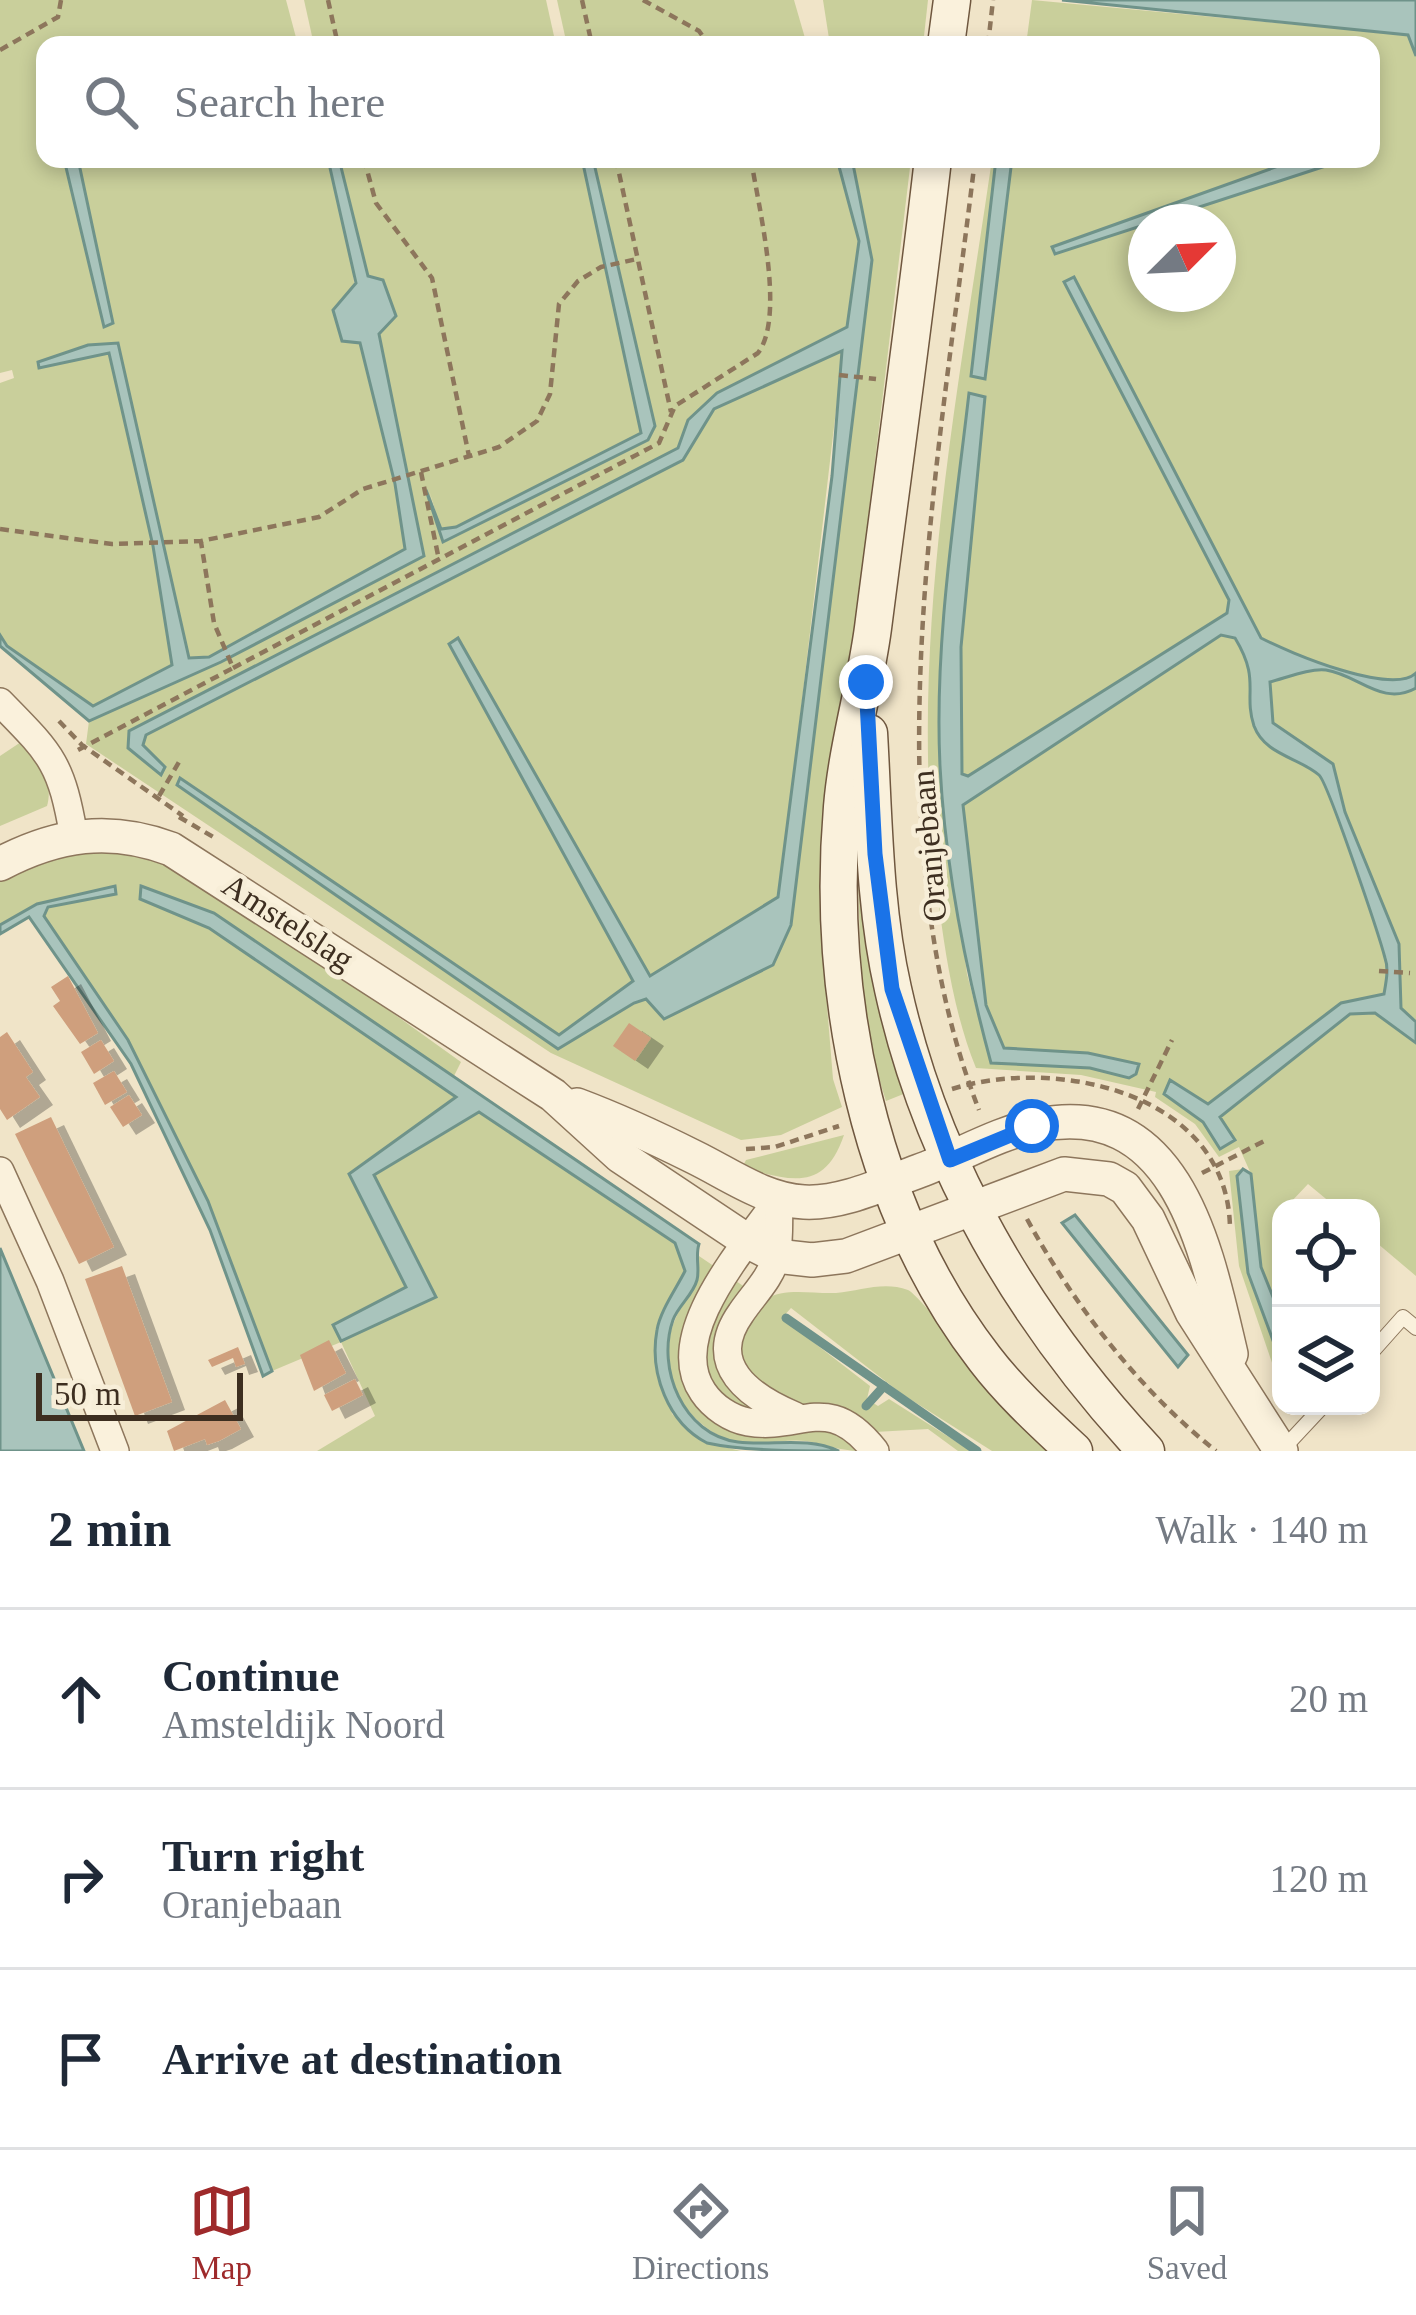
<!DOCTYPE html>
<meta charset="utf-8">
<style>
:root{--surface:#fff;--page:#f6f6f7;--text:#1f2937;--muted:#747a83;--line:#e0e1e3;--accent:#9e2a2b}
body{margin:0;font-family:Georgia,serif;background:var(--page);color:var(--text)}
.controls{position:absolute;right:36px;bottom:36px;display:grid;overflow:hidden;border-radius:24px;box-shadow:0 6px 18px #0003}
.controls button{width:108px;height:108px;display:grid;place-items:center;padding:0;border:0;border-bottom:3px solid var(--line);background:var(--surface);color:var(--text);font:60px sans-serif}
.compass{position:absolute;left:1128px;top:204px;width:108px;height:108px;border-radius:50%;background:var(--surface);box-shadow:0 6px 18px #0003;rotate:66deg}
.scale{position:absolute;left:36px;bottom:30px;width:207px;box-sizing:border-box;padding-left:12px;border:6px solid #3d2e20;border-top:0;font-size:33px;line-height:42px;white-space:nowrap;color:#3d2e20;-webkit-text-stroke:9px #f7eed8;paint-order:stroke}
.stop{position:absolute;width:36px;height:36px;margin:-27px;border:9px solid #1a73e8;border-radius:50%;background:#fff}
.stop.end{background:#1a73e8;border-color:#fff;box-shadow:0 3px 12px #0008}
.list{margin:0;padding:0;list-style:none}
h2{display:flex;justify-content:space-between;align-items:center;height:156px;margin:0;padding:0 48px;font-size:51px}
h2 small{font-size:39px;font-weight:400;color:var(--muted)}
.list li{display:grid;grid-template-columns:78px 1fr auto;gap:36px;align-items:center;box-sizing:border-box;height:180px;padding:0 48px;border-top:3px solid var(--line)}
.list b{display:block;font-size:45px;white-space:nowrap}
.list p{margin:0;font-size:39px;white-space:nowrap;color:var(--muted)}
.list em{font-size:39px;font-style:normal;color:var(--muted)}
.icon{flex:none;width:66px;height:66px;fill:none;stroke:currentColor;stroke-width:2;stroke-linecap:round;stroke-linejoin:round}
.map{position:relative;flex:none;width:1416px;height:1451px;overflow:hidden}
.search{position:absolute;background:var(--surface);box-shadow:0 6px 18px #0003;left:36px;right:36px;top:36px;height:132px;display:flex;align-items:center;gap:30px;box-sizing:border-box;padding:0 42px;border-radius:24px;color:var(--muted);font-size:45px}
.sheet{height:696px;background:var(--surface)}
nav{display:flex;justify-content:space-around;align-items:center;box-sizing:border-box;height:168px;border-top:3px solid var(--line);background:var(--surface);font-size:33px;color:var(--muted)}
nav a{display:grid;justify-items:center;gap:6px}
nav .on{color:var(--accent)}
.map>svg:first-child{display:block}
.green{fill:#c9cf9b;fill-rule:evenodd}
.water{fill:#a9c4bc;stroke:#6f938a;stroke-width:3}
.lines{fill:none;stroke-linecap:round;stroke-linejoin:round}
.stream{stroke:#6f938a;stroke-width:9}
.building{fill:#cf9f7d;filter:url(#shadow)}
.service-casing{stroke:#8d765c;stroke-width:16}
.minor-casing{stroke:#8d765c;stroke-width:30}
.tertiary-casing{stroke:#8d765c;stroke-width:36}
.secondary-casing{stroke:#6f573f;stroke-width:39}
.path{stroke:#8d765c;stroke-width:4.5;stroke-dasharray:9 6;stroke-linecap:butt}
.service{stroke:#faf1dc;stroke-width:14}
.minor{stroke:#faf1dc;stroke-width:27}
.tertiary{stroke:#faf1dc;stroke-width:33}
.secondary{stroke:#faf1dc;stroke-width:36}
.route{stroke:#1a73e8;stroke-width:15}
.labels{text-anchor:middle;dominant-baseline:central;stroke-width:9;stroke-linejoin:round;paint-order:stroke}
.street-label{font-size:33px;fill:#3d2e20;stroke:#f7eed8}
</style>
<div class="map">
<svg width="1416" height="1451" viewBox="0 0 1416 1451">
<defs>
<filter id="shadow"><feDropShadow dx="13" dy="8" stdDeviation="0" flood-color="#0004"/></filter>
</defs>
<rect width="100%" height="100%" fill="#f0e4c8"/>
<g class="green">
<path d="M0,0H286L298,45H45V159H328L351,253L360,342L395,484L405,549L209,658H189L118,343L38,362L40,368L109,352L153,546L172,665L93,706L7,646L0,635V383L14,378L12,370L0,373Z"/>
<path d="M304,0H546L556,45H314Z"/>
<path d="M557,0H794L807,45H567Z"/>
<path d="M823,0H928L923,45H830Z"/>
<path d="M1032,0L1416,36V1037L1372,1001L1328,1018L1207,1104L1170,1080L1233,1137L1220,1118L1350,1014L1375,1013L1416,1043V1276L1371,1238V1208H1337L1308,1184L1274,1220L1281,1227V1238L1273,1248L1281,1255V1322L1261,1267L1251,1174L1239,1147L1219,1157L1195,1124L1155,1097L1156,1092L1081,1075L976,1068C953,1011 945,951 937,891C907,646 957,401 992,159H996L971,375L984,379L1012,159H1371V45H1026ZM1146,222H1218V294H1146ZM970,393L985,397L961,647L962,774L968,776L963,805L986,1005L1004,1049L990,1061L967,974L940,767L943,660Z"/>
<path d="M339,159H582L641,433L456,527L441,530L429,490L443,542L648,440L655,426L593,159H837L859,241L847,327L717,393L688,420L678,448L130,731L128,748L165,767L143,745L146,735L683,460L713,409L843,350L779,897L650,977L458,638L449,645L633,981L559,1036L181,778L558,1048L634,1003L646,999L664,1019L773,965L791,925L872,260L852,159H911L856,620L829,788L824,969L833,1079L842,1107L781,1135L741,1140L551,1053L86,744L89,721L221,662L424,555L379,333L378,278H369Z"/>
<path d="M24,740C39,758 54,782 47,806L0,826V756Z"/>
<path d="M858,846L911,1091L886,1101C859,1019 859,931 858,846Z"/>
<path d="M87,851L150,855L288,938L461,1062L453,1078L214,913L140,899L209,928L456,1098L350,1174L406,1287L333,1324L341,1341L436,1297L374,1175L479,1112L675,1243L685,1271L657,1330L672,1414L707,1443L741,1451H317L375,1416L341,1342L272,1371L208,1201L128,1040L44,915L48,907L115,894C70,890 39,903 0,925V880L17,868Z"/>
<path d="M844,1135C824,1193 791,1180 742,1168L746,1160Z"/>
<path d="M1243,1169C1235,1244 1281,1315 1281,1389L1239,1266L1229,1171Z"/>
<path d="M696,1254L764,1300C785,1287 810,1294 836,1293C861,1291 883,1281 908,1290C919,1293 1027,1430 1046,1451H992L902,1394L791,1308L782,1318L870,1386L867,1399L878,1406L889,1399L971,1451H958L928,1429L875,1432L860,1451C840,1451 825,1444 806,1441C783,1438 754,1448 732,1441C690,1427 661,1383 669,1340C675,1307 698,1289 696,1254Z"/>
</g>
<g class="water">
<path d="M1062,0H1416V56L1408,35Z"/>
<path d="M64,159H78L113,323L104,327Z"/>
<path d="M328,159H339L368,276L383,280L396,316L379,334L424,556L221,662L89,721L0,646V635L7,646L93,706L172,665L153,546L109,353L39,368L38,362L88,345L118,343L189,658L209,657L405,549L395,484L360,343L342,341L333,310L356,283Z"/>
<path d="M582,159H593L655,426L648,440L443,542L426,490L441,529L456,527L641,433Z"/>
<path d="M837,159H852L872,260L791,925L773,965L664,1019L646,999L634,1003L558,1049L177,785L180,778L559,1035L633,981L449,644L458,638L650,976L778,897L832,476L842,351L714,409L683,460L146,735L143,745L165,767L161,775L128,748L129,731L678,448L688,420L717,393L847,327L859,241Z"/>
<path d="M996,159H1012L985,379L971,376Z"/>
<path d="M1298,159H1347L1055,254L1052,247Z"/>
<path d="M1074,277L1261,638C1290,653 1392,696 1416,673V688C1382,707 1359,675 1326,670C1310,668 1286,678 1270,682L1273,723L1333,764L1345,812L1399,944L1401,1008L1416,1022V1043L1375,1013L1350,1014L1220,1117L1235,1140L1220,1149L1203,1122L1164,1094L1170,1080L1208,1104L1341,1003L1384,994C1386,982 1389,969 1385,958C1379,935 1328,783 1319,775C1298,757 1265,755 1254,726C1243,692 1261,681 1235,638L1221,635L963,805L986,1005L1004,1048L1088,1053L1139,1064L1136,1074L1129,1078L1090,1068L991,1063C965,967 945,865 940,766C934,643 955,515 969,393L985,397L961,647L962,774L968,776L1227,613L1229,600L1064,282Z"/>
<path d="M115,886L116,894L48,907L44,916L128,1040L208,1201L272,1371L263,1376L210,1230L131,1064L29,917L0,934V925L37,904Z"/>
<path d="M141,886L214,913L699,1244C695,1256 700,1269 697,1280C693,1295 678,1306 673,1320C656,1368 683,1435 738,1442C773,1446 806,1436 839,1451C800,1451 743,1451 707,1443C668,1423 649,1373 657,1330C660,1311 676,1289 685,1271L675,1243L479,1112L374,1175L436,1297L341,1341L333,1325L406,1287L349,1174L456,1097L209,928L140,899Z"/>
<path d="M1243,1169L1251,1174L1261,1267L1281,1317V1362L1248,1273L1237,1176Z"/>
<path d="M1075,1215L1188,1355L1178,1367L1062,1223Z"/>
<path d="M0,1248L84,1451H0Z"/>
</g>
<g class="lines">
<g class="stream">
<path d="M786,1318L977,1451"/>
<path d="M866,1406L884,1386"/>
</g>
</g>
<g class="building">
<path d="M68,976L98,1033L80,1044L53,1006L60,1001L51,987Z"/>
<path d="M629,1023L651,1038L635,1061L613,1046Z"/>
<path d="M7,1032L33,1072L26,1077L40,1097L7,1120L0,1109V1037Z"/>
<path d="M101,1040L114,1061L94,1074L81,1052Z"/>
<path d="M114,1071L127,1092L105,1105L93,1083Z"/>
<path d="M129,1095L142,1115L123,1127L110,1107Z"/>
<path d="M51,1117L114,1247L79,1264L15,1134Z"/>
<path d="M122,1266L172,1402L135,1416L85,1279Z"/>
<path d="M329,1340L346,1373L314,1391L300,1355Z"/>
<path d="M238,1347L245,1364L236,1367L233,1358L212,1367L208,1360Z"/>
<path d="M355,1379L363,1395L332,1411L324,1395Z"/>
<path d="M225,1400L241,1429L219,1441L207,1445L205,1439L174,1451L167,1431Z"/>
</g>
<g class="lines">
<g class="service-casing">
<g id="service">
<path d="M1371,1353L1403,1317L1416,1328"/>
<path d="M1281,1451L1323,1406"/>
</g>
</g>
<g class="minor-casing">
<g id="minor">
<path d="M0,702C52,755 61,762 74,837"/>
<path d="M0,1171L50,1281L115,1451"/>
<path d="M779,1198C745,1247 664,1335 703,1392C713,1407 731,1419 748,1422C802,1431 828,1391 875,1451"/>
<path d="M779,1200C778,1218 780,1239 776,1257C771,1278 753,1295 741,1313C704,1365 750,1397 795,1416"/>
</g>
</g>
<g class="tertiary-casing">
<g id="tertiary">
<path d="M0,864C57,834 110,826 171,849L553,1095L620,1156L749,1242L776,1256L812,1260L846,1256L1064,1174L1109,1179L1125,1188L1148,1219L1192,1312L1281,1451"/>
<path d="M577,1105C617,1120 656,1138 694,1157C729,1174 764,1200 804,1202C842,1204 883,1184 919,1171C958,1157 997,1133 1038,1125C1179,1097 1207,1253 1231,1354"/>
</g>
</g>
<g class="secondary-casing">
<g id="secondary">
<path d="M946,45L952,0"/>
<path d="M933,159C915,316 893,472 873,628C865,688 847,747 842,807C826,995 868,1208 985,1359C1011,1393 1043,1422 1074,1451"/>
<path d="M869,733C874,818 874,906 893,989C932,1166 1025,1321 1146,1451"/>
</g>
</g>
<g class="path">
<path d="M328,0L338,45"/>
<path d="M582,0L592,45"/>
<path d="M643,0L699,31L709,45"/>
<path d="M988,45L993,0"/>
<path d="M0,50L58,17L61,0"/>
<path d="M364,159L376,203L432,278L469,456"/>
<path d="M616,159L671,412"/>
<path d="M975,159C940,457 867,823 979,1110"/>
<path d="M839,375L876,379"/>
<path d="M421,472L439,560"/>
<path d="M0,529L112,544L201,541L319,517L363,489L499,447L537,421L550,394L559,304L578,281L601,267L637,259"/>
<path d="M233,668L659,443L675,406L758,353C786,316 758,205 751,159"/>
<path d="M59,721L82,745L183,816"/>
<path d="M78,750L233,668L214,623L201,542"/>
<path d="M159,796L179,762"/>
<path d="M179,817L215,838"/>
<path d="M1379,971L1410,973"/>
<path d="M952,1089C1057,1056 1229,1093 1230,1229"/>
<path d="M1138,1109L1172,1040"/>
<path d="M746,1149L775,1147L839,1126"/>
<path d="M1202,1173L1266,1140"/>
<path d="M1027,1219C1074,1305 1139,1390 1216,1451"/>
</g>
<use href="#service" class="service"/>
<use href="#minor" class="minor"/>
<use href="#tertiary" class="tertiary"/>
<use href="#secondary" class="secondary"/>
</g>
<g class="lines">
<path class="route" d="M866,682L875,854L892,989L950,1160L1032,1126"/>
</g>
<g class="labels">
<g class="street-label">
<text transform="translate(929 846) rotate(-95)">Oranjebaan</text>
<text transform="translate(288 922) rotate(33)">Amstelslag</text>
</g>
</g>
</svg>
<div class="controls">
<button><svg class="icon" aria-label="locate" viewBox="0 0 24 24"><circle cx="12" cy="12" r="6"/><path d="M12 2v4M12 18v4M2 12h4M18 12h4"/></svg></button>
<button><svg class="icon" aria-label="layers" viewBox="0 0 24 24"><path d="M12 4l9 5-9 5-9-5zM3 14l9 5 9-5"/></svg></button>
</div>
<svg class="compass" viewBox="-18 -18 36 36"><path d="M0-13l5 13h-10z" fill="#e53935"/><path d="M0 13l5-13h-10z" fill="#747a83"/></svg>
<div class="scale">50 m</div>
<div class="stop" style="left:1032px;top:1126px"></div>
<div class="stop end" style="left:866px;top:682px"></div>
<div class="search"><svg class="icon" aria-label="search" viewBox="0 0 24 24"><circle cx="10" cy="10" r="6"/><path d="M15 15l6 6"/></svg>Search here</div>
</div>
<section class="sheet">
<h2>2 min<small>Walk · 140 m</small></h2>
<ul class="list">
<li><svg class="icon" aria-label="ahead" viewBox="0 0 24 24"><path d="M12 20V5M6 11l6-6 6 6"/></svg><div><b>Continue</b><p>Amsteldijk Noord</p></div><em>20 m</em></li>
<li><svg class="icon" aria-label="right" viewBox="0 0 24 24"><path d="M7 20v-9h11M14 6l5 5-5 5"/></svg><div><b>Turn right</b><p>Oranjebaan</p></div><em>120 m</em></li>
<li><svg class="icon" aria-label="arrive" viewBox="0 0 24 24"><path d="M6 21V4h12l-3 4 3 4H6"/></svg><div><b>Arrive at destination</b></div></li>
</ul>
</section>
<nav>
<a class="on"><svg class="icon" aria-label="map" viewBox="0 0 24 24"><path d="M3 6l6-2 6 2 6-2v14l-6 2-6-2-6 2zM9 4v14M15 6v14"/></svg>Map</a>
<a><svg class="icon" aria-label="directions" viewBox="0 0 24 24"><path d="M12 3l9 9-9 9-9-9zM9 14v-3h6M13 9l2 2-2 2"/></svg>Directions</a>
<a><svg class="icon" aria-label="saved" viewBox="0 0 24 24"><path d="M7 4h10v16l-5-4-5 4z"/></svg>Saved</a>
</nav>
